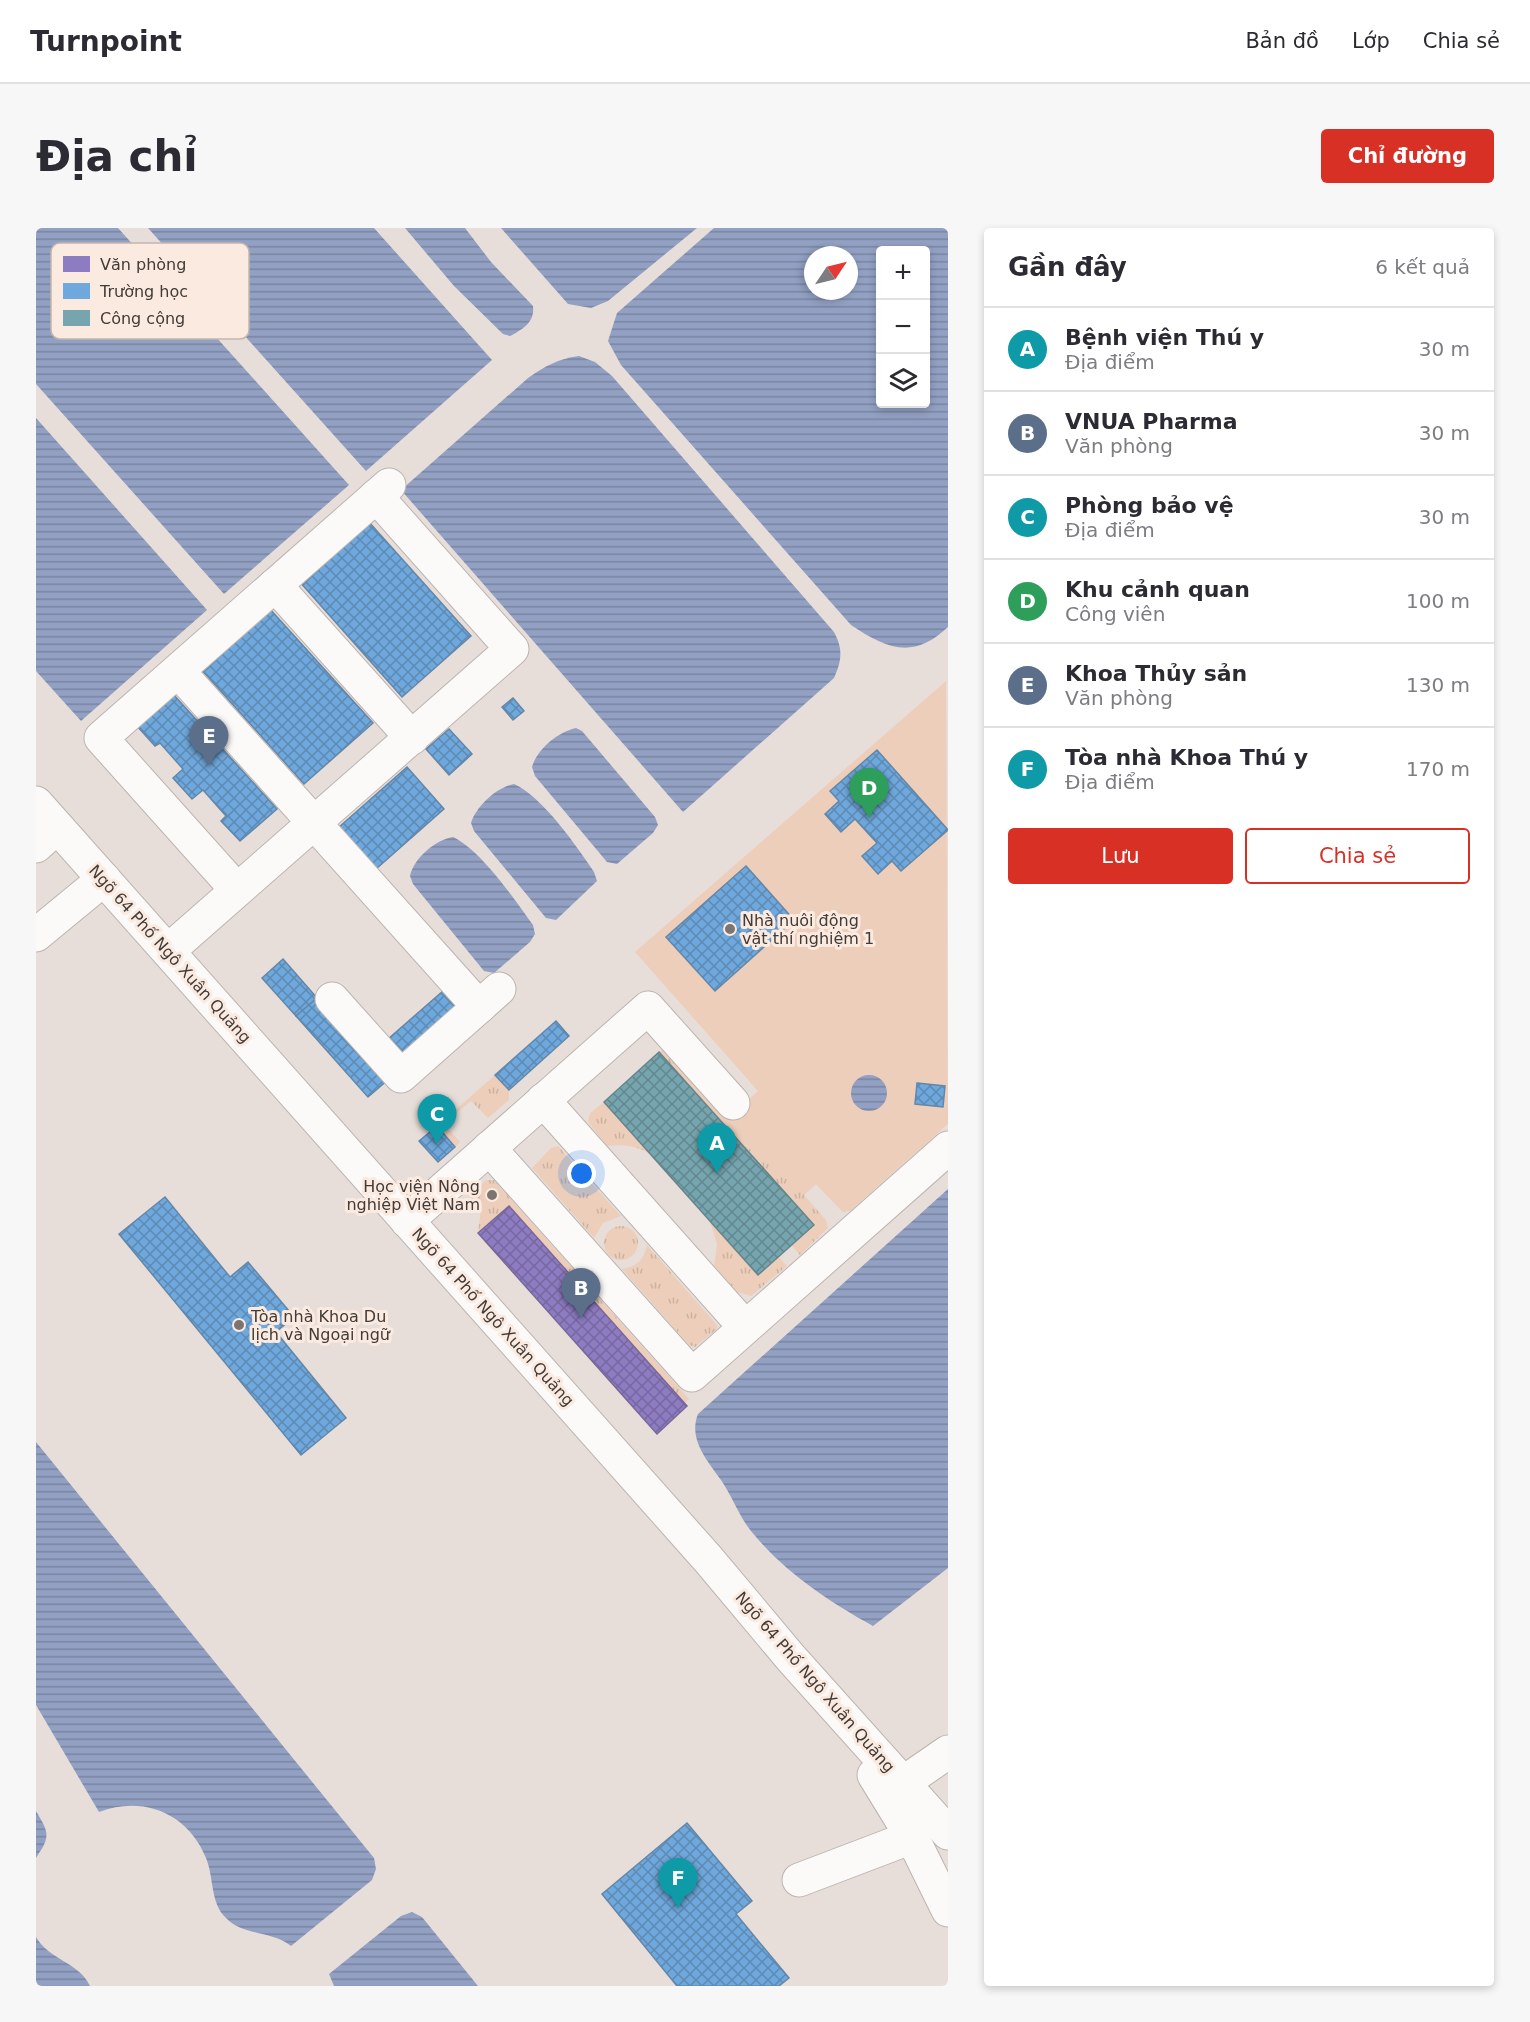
<!DOCTYPE html>
<html lang="vi">
<meta charset="utf-8">
<style>
:root{--surface:#fff;--page:#f7f7f7;--text:#2b2b33;--muted:#7c7c81;--line:#e1e1e2;--accent:#d93025}
body{margin:0;font-family:"DejaVu Sans",sans-serif;background:var(--page);color:var(--text)}
.controls{position:absolute;right:18px;top:18px;display:grid;overflow:hidden;border-radius:6px;box-shadow:0 3px 9px #0003}
.controls button{width:54px;height:54px;display:grid;place-items:center;padding:0;border:0;border-bottom:2px solid var(--line);background:var(--surface);color:var(--text);font:30px sans-serif}
.compass{position:absolute;left:768px;top:18px;width:54px;height:54px;border-radius:50%;background:var(--surface);box-shadow:0 3px 9px #0003;rotate:55deg}
.you{position:absolute;left:546px;top:946px;width:21px;height:21px;margin:-15px;border:4px solid #fff;border-radius:50%;background:#1a73e8;box-shadow:0 0 0 9px #1a73e833}
.badge{display:grid;place-items:center;width:39px;height:39px;border-radius:50%;background:var(--accent);color:#fff;font-size:20px;font-weight:700}
.pin{position:absolute;translate:-50% -50px;filter:drop-shadow(0 2px 3px #0008)}
.pin::after{content:'';position:absolute;top:32px;width:21px;height:18px;background:inherit;clip-path:polygon(0 0,100% 0,50% 100%)}
.list{margin:0;padding:0;list-style:none}
h2{display:flex;justify-content:space-between;align-items:center;height:78px;margin:0;padding:0 24px;font-size:26px}
h2 small{font-size:20px;font-weight:400;color:var(--muted)}
.list li{display:grid;grid-template-columns:39px 1fr auto;gap:18px;align-items:center;box-sizing:border-box;height:84px;padding:0 24px;border-top:2px solid var(--line)}
.list b{display:block;font-size:22px;white-space:nowrap}
.list p{margin:0;font-size:20px;white-space:nowrap;color:var(--muted)}
.list em{font-size:20px;font-style:normal;color:var(--muted)}
.actions{display:flex;gap:12px;padding:18px 24px}
.actions a{flex:1;padding:14px 0;border:2px solid var(--accent);border-radius:6px;text-align:center;font-size:21px;color:var(--accent)}
.actions .main{background:var(--accent);color:#fff}
.icon{flex:none;width:33px;height:33px;fill:none;stroke:currentColor;stroke-width:2;stroke-linecap:round;stroke-linejoin:round}
.map{position:relative;flex:none;width:912px;height:1758px;overflow:hidden;border-radius:6px}
header{display:flex;align-items:center;gap:36px;box-sizing:border-box;height:84px;padding:0 30px;background:var(--surface);border-bottom:2px solid var(--line)}
header strong{font-size:28px}
nav{display:flex;gap:33px;margin-inline-start:auto;font-size:21px}
.intro{display:flex;align-items:center;justify-content:space-between;box-sizing:border-box;height:144px;padding:0 36px}
h1{margin:0;font-size:42px}
.button{padding:15px 27px;border-radius:6px;background:var(--accent);color:#fff;font-size:21px;font-weight:700}
main{display:flex;gap:36px;padding:0 36px}
aside{flex:1;background:var(--surface);border-radius:6px;box-shadow:0 3px 9px #0003}
.map>svg:first-child{display:block}
.grass{fill:url(#grass-tufts)}
.park{fill:#ecceba}
.water{fill:url(#water-rules);fill-rule:evenodd}
.offices{fill:url(#offices-cross-hatch);stroke:#776899;stroke-width:1.5}
.schools{fill:url(#schools-cross-hatch);stroke:#6287aa;stroke-width:1.5}
.public{fill:url(#public-cross-hatch);stroke:#66858b;stroke-width:1.5}
.lines{fill:none;stroke-linecap:round;stroke-linejoin:round}
.minor-casing{stroke:#bbb4b0;stroke-width:35}
.minor{stroke:#fcfaf9;stroke-width:33}
.poi-dot{fill:#7c7470;stroke:#fbeae0;stroke-width:2}
.labels{text-anchor:middle;dominant-baseline:central;stroke-width:6;stroke-linejoin:round;paint-order:stroke}
.poi-label{font-size:16px;fill:#423b37;stroke:#fbeae0;text-anchor:start}
.street-label{font-size:16px;fill:#423b37;stroke:#fbeae0}
.key{fill:#fbeae0;stroke:#c4b6ad;stroke-width:1.5}
.key-label{font-size:16px;fill:#423b37}
</style>
<header>
<strong>Turnpoint</strong>
<nav><a>Bản đồ</a><a>Lớp</a><a>Chia sẻ</a></nav>
</header>
<div class="intro"><h1>Địa chỉ</h1><a class="button">Chỉ đường</a></div>
<main>
<div class="map">
<svg width="912" height="1758" viewBox="0 0 912 1758">
<defs>
<pattern id="grass-tufts" width="24" height="20" patternUnits="userSpaceOnUse" patternTransform="scale(1.5)"><rect width="24" height="20" fill="#ecceba"/><path d="M3 7l-1-3M5 7V3M7 7l1-3M15 17l-1-3M17 17v-4M19 17l1-3" fill="none" stroke="#ccb2a0"/></pattern>
<pattern id="water-rules" width="6" height="5" patternUnits="userSpaceOnUse" patternTransform="scale(1.5)"><rect width="6" height="5" fill="#92a0c3"/><path d="M0 2.5h6" fill="none" stroke="#79849f"/></pattern>
<pattern id="offices-cross-hatch" width="8" height="8" patternUnits="userSpaceOnUse" patternTransform="scale(1.5)"><rect width="8" height="8" fill="#8e7cc3"/><path d="M0 0l8 8M0 8l8-8" fill="none" stroke="#76679f"/></pattern>
<pattern id="schools-cross-hatch" width="8" height="8" patternUnits="userSpaceOnUse" patternTransform="scale(1.5)"><rect width="8" height="8" fill="#6fa8dc"/><path d="M0 0l8 8M0 8l8-8" fill="none" stroke="#5d8ab3"/></pattern>
<pattern id="public-cross-hatch" width="8" height="8" patternUnits="userSpaceOnUse" patternTransform="scale(1.5)"><rect width="8" height="8" fill="#76a5af"/><path d="M0 0l8 8M0 8l8-8" fill="none" stroke="#62888f"/></pattern>
</defs>
<rect width="100%" height="100%" fill="#e8ded9"/>
<g class="grass">
<path d="M631,819L696,887L728,860L827,971L815,982L807,984L780,956L768,967L790,992L792,1000L764,1027L755,1017L777,997L623,824Z"/>
<path d="M459,847L473,862V872L452,890L435,873L408,896L424,914L419,919L401,898Z"/>
<path d="M568,874L617,928C603,918 588,916 571,918L552,894L554,885Z"/>
<path d="M522,918L585,988L567,995L558,1010L496,940L515,920Z"/>
<path d="M450,952H458L653,1171L648,1176L442,1005L445,981L432,967Z"/>
<path d="M674,993L742,1028L751,1038L715,1068L701,1064L678,1038L681,1016Z"/>
<circle cx="585" cy="1015" r="17"/>
<path d="M611,1017L681,1097V1101L659,1119L653,1117L586,1041C600,1039 608,1032 611,1017Z"/>
</g>
<path class="park" d="M910,453L912,896L815,982L807,984L780,956L768,967L696,887L722,863L599,724Z"/>
<g class="water">
<path d="M0,0H82L313,257L188,366L0,156Z"/>
<path d="M112,0H338L456,132L330,243Z"/>
<path d="M369,0H429L455,34L497,78C499,94 487,101 474,108L467,106L418,58Z"/>
<path d="M465,0H661L572,73L555,80L532,76Z"/>
<path d="M678,0H912V399C877,432 851,421 815,397L585,137L572,113L581,85ZM844,22H890V176H844ZM777,27H813V63H777Z"/>
<path d="M543,128L559,134L576,148L798,404C807,421 806,432 798,450L647,584L365,262L492,150C509,138 522,131 543,128Z"/>
<path d="M0,190L171,382L45,493L0,443Z"/>
<path d="M540,500L546,503L619,589L622,597L617,605L581,636L571,634L499,548L496,539C501,521 522,504 540,500Z"/>
<path d="M478,556C507,569 541,619 558,644L561,653L520,692L510,690L438,603L435,595C440,578 461,559 478,556Z"/>
<path d="M417,609C445,622 479,672 497,697L499,706L494,714L458,745L448,743L377,656L374,648C378,630 399,612 417,609Z"/>
<circle cx="833" cy="865" r="18"/>
<path d="M912,961V1340L837,1398C793,1374 747,1343 715,1303C703,1288 696,1268 685,1252C671,1232 652,1211 662,1186Z"/>
<path d="M0,1214L338,1630L340,1641L336,1652L255,1718C235,1702 207,1708 190,1690C174,1675 178,1649 170,1630C152,1585 107,1567 63,1584L0,1477Z"/>
<path d="M0,1583C13,1605 15,1608 0,1630Z"/>
<path d="M376,1684L386,1689L442,1758H298L293,1746L365,1688Z"/>
<path d="M0,1709C13,1732 43,1734 54,1758H0Z"/>
</g>
<path class="offices" d="M473,978L651,1178L621,1206L442,1005Z"/>
<g class="schools">
<path d="M332,293L435,408L366,469L263,353Z"/>
<path d="M233,380L337,495L268,556L165,441Z"/>
<path d="M137,466L241,581L204,613L185,593L190,588L167,562L156,571L137,550L147,541L124,515L119,518L101,498Z"/>
<path d="M477,470L488,483L477,492L466,479Z"/>
<path d="M413,501L436,526L413,547L390,521Z"/>
<path d="M841,522L912,602L865,643L856,633L842,646L826,628L841,615L819,591L805,604L789,586L803,573L794,563Z"/>
<path d="M371,539L408,581L340,641L302,600Z"/>
<path d="M710,638L758,692L679,763L630,709Z"/>
<path d="M247,731L281,770L260,788L226,750Z"/>
<path d="M407,763L425,783L362,839L344,818Z"/>
<path d="M281,770L353,851L332,869L260,788Z"/>
<path d="M520,793L533,808L473,862L459,847Z"/>
<path d="M881,855L909,858L907,879L879,876Z"/>
<path d="M401,898L419,919L402,934L383,913Z"/>
<path d="M129,969L194,1049L212,1034L258,1089L240,1104L310,1190L265,1227L83,1006Z"/>
<path d="M651,1595L716,1673L700,1686L753,1750L743,1758H641L566,1666Z"/>
</g>
<path class="public" d="M623,824L778,997L722,1047L568,874Z"/>
<g class="lines">
<g class="minor-casing">
<g id="minor">
<path d="M239,357L376,510"/>
<path d="M142,443L443,779"/>
<path d="M0,575L672,1331L755,1430L912,1605"/>
<path d="M0,618L21,599"/>
<path d="M201,662L65,510L353,257"/>
<path d="M0,707L68,651"/>
<path d="M132,723L476,421L340,268"/>
<path d="M296,771L365,848L463,761"/>
<path d="M507,872L709,1099"/>
<path d="M453,920L656,1147L912,920"/>
<path d="M371,993L612,780L697,875"/>
<path d="M838,1547L876,1609L912,1682"/>
<path d="M867,1555L912,1524"/>
<path d="M763,1652L876,1609"/>
</g>
</g>
<use href="#minor" class="minor"/>
</g>
<g class="poi-dot">
<circle cx="694" cy="701" r="6"/>
<circle cx="456" cy="967" r="6"/>
<circle cx="203" cy="1097" r="6"/>
</g>
<g class="labels">
<g class="poi-label">
<text x="706" y="692">Nhà nuôi động<tspan x="706" dy="18">vật thí nghiệm 1</tspan></text>
<text x="444" y="958" text-anchor="end">Học viện Nông<tspan x="444" dy="18">nghiệp Việt Nam</tspan></text>
<text x="215" y="1088">Tòa nhà Khoa Du<tspan x="215" dy="18">lịch và Ngoại ngữ</tspan></text>
</g>
<g class="street-label">
<text transform="translate(134 726) rotate(48)">Ngõ 64 Phố Ngô Xuân Quảng</text>
<text transform="translate(457 1089) rotate(48)">Ngõ 64 Phố Ngô Xuân Quảng</text>
<text transform="translate(779 1454) rotate(49)">Ngõ 64 Phố Ngô Xuân Quảng</text>
</g>
</g>
<rect x="15" y="15" width="198" height="96" rx="9" class="key"/>
<rect x="27" y="28" width="27" height="16" fill="#8e7cc3"/>
<rect x="27" y="55" width="27" height="16" fill="#6fa8dc"/>
<rect x="27" y="82" width="27" height="16" fill="#76a5af"/>
<g class="key-label">
<text x="64" y="42">Văn phòng</text>
<text x="64" y="69">Trường học</text>
<text x="64" y="96">Công cộng</text>
</g>
</svg>
<div class="controls">
<button>+</button>
<button>−</button>
<button><svg class="icon" aria-label="layers" viewBox="0 0 24 24"><path d="M12 4l9 5-9 5-9-5zM3 14l9 5 9-5"/></svg></button>
</div>
<svg class="compass" viewBox="-18 -18 36 36"><path d="M0-13l5 13h-10z" fill="#e53935"/><path d="M0 13l5-13h-10z" fill="#7c7c81"/></svg>
<div class="you"></div>
<div class="pin badge" style="left:681px;top:945px;background:#0f9aa8">A</div>
<div class="pin badge" style="left:545px;top:1090px;background:#5c6f8a">B</div>
<div class="pin badge" style="left:401px;top:916px;background:#0f9aa8">C</div>
<div class="pin badge" style="left:833px;top:590px;background:#2e9e5b">D</div>
<div class="pin badge" style="left:173px;top:538px;background:#5c6f8a">E</div>
<div class="pin badge" style="left:642px;top:1680px;background:#0f9aa8">F</div>
</div>
<aside>
<h2>Gần đây<small>6 kết quả</small></h2>
<ul class="list">
<li><span class="badge" style="background:#0f9aa8">A</span><div><b>Bệnh viện Thú y</b><p>Địa điểm</p></div><em>30 m</em></li>
<li><span class="badge" style="background:#5c6f8a">B</span><div><b>VNUA Pharma</b><p>Văn phòng</p></div><em>30 m</em></li>
<li><span class="badge" style="background:#0f9aa8">C</span><div><b>Phòng bảo vệ</b><p>Địa điểm</p></div><em>30 m</em></li>
<li><span class="badge" style="background:#2e9e5b">D</span><div><b>Khu cảnh quan</b><p>Công viên</p></div><em>100 m</em></li>
<li><span class="badge" style="background:#5c6f8a">E</span><div><b>Khoa Thủy sản</b><p>Văn phòng</p></div><em>130 m</em></li>
<li><span class="badge" style="background:#0f9aa8">F</span><div><b>Tòa nhà Khoa Thú y</b><p>Địa điểm</p></div><em>170 m</em></li>
</ul>
<div class="actions"><a class="main">Lưu</a><a>Chia sẻ</a></div>
</aside>
</main>
